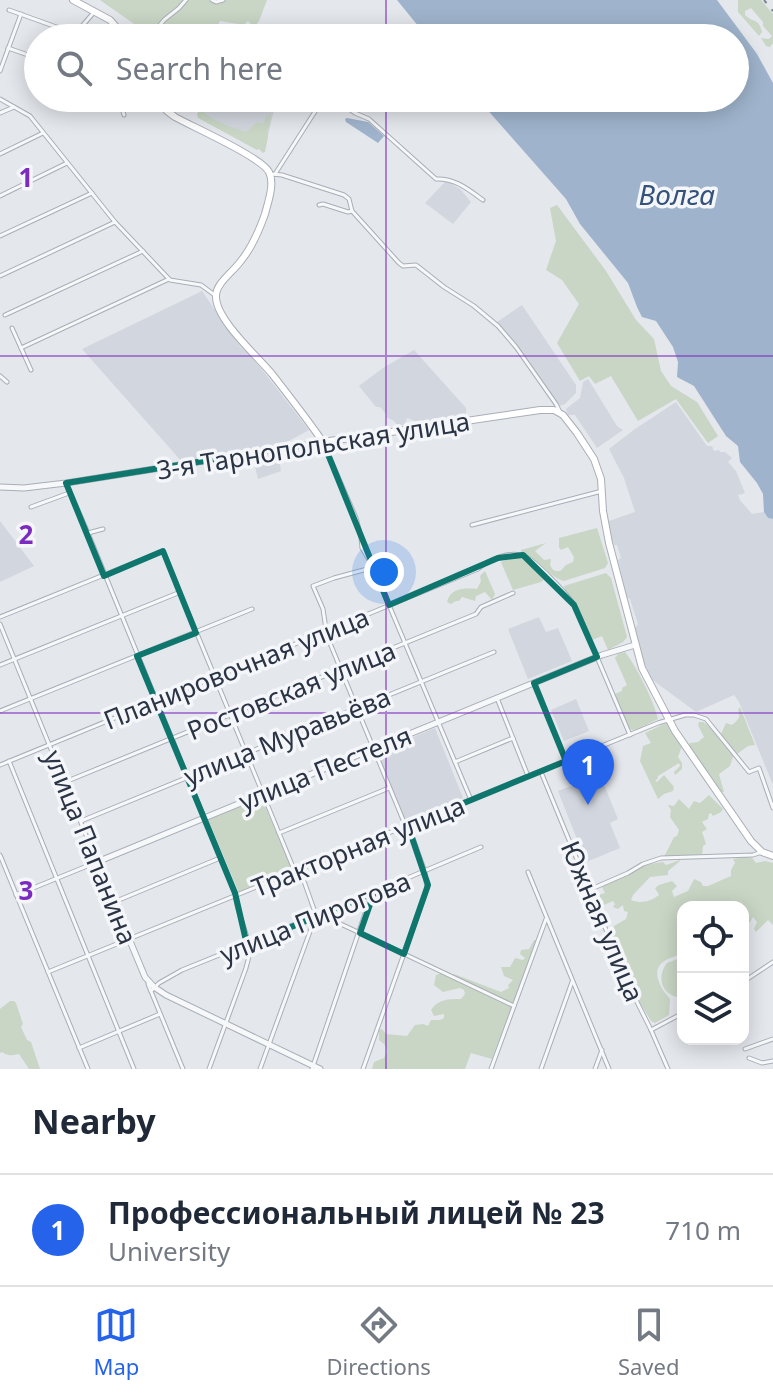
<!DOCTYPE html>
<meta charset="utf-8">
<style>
:root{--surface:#fff;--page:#f6f6f7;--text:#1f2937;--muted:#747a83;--line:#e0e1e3;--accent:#2563eb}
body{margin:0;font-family:"Noto Sans",sans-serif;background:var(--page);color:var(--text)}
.controls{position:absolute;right:24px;bottom:24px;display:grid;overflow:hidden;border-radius:16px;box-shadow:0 4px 20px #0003}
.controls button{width:72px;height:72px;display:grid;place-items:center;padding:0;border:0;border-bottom:2px solid var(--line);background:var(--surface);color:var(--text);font:40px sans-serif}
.you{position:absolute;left:384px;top:572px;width:28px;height:28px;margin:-20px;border:6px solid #fff;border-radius:50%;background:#1a73e8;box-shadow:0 0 0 12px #1a73e833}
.badge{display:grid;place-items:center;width:52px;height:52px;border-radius:50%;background:var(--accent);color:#fff;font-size:26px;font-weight:700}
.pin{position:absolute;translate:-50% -66px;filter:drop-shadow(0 2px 4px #0008)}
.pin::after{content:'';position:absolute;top:42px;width:28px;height:24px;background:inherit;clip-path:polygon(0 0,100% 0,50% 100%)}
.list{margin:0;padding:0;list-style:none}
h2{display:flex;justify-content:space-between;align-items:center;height:104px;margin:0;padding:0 32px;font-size:34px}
h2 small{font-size:26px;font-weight:400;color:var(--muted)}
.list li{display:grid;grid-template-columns:52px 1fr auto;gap:24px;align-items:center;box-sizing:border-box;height:112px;padding:0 32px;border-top:2px solid var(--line)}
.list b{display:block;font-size:30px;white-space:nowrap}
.list p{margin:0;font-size:26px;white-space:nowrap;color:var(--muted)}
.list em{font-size:26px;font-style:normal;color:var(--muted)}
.icon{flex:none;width:44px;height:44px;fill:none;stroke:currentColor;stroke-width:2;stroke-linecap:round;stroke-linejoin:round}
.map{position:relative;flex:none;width:773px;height:1069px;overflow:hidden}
.search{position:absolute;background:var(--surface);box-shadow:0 4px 20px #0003;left:24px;right:24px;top:24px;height:88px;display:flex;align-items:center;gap:20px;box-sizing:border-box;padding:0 28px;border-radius:44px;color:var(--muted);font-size:30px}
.sheet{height:216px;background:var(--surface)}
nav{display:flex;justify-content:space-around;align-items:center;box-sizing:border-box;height:112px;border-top:2px solid var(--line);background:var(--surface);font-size:22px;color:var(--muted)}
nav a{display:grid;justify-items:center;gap:4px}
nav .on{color:var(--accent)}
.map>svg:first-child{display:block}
.built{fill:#d2d6de}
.green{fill:#c9d6c5}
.water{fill:#9fb4cc}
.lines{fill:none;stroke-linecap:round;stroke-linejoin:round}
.minor-casing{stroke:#a9aeb7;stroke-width:5}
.tertiary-casing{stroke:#a9aeb7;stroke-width:7}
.secondary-casing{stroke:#a9aeb7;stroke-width:8}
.minor{stroke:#f7f8fa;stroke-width:3}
.tertiary{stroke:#f7f8fa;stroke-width:5}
.secondary{stroke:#fff;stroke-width:6}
.rail{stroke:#7d8696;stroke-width:2;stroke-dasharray:4 8;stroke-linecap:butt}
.marked{fill:none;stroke:#0f766e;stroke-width:6;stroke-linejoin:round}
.grid{fill:none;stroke:#7b2cbf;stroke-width:2;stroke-opacity:0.55}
.labels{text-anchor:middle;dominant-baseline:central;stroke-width:7;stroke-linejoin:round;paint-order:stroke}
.street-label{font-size:26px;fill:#2b3445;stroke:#f4f6f9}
.water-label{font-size:28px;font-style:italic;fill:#34527a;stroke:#f4f6f9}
.grid-label{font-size:26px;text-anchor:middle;font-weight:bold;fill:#7b2cbf;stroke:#f4f6f9;stroke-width:7;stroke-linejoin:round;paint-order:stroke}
</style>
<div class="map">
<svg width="773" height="1069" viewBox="0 0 773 1069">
<rect width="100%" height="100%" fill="#e4e7ec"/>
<g class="built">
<path d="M205,98H277L265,147L201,116Z"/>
<path d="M446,181L460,189L471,202L453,224L425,203Z"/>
<path d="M202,291L239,345L260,367L309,430L283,444L183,463L82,349Z"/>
<path d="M522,305L576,385V393L565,404L559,406L497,322Z"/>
<path d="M414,350L466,408V415L420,423L407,418L405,425L398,426L394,421L386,417L387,415L380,407H376L359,386L383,368Z"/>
<path d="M588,379L617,426L623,430L597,448L575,415H568L566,409L580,398L583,382Z"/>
<path d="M676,402L707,446H712L714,451L719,450L720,452H725L732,458L728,462L736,471L745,493L738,495L740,500L752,514L764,512L768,518L773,519V785L739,702L734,695L696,712L650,678L644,661L635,628L638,624L630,599L627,597L618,560L621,558L617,545H614L608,526L609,521L635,512L624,478L609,449L635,429Z"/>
<path d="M278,452L281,471L258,479L254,462L234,467L233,459Z"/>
<path d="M0,521L34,566L0,582Z"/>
<path d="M539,617L546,632L558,628L572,661L528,679L508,629Z"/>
<path d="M576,699L589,731L564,741L551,710Z"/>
<path d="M435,728L463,798L409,821L405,820L377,752Z"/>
<path d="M600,775L618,819L610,823L620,848L586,862L558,791Z"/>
</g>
<g class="green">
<path d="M100,0H267L259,21L254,27L248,21L244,25L220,21L211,38H154Z"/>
<path d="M738,0H761L773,14V43L770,47L766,46L761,38L769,39L772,36L763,26V22L751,8L745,11V15C753,23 759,18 762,32L759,36L738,12Z"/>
<path d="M203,98H208L204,113C216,122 231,127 246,132L257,122L263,124L266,117L271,115L269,128L267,129L268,137L265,152L263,153L259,149L257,150L198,118L197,115Z"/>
<path d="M557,205L606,271L636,320L654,339L661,371L671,386L697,402L718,436L708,443L676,399L638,421L611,376L595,384L589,376L580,381L557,343L579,304L562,280L546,270L556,241L550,208Z"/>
<path d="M597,528L608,563L605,568L564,581C548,577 538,557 521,553V550L546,543L535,551L544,560L551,559L550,565L553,570C561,573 561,570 566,565L573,562L574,557L568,547L561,550L559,547V538Z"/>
<path d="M517,556C529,559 537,569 545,578L541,582L513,590L501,562Z"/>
<path d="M485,571L495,594L492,600L485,592L476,596L475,601L462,597L459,601H456L451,604L447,602C450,588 465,588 477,589L481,581L480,576Z"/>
<path d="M606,573L611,578L627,637L623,642L608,650L602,636L592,640L583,620L566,593L564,586Z"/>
<path d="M625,652C636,666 654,701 658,719L638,729L632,730L626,725L615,694L622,691V688L627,685L615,658L618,654Z"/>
<path d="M740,707L755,745L748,746L733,757L730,766L719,774L724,792H722L689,746L690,743L698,742L704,737L698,725L699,722H703L721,734L726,723L732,725C738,720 741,718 738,710Z"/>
<path d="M664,724H668L682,746L678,757L682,763V769L675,775L674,772L680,766L679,763L658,776V778L655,781L657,782L664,775L674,787L673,791L664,794L658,799L640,761L643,746L651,743L645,733Z"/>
<path d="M709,795L723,809L721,812L713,816L711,813L709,814L708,819L702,822L707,829L702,832L706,844L703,846L702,854L664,857L674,837L677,836L679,830L670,817L671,810L668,805L674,806L679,799L689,809L694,801L700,803Z"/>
<path d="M261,797L292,870L291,872L239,893L208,819Z"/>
<path d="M746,857L752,858L756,863L765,861L773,863V925L768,920L756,932L754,929L757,922L753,917L744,932L743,907H683V953C677,956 668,958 663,962C650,972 662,990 670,999L669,1015L655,1023L651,1021L636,996L633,979L626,972L612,940L614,926L626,919L628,912L624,911L623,905L618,909L613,907L615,904L613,901L604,905L600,904L596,896L605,893L602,887L605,884L644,865L663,862L666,865L680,860V861L668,871V875L650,877L633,895L631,900C641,904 650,902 659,895L655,888L659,885L672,881L677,886L672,891L674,897L688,891L694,879L701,882L703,886H708L731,876V870L735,863L733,859Z"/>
<path d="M534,940H537L492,1059L471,1053L465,1069H372L374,1062L384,1058L387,1052L385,1045L379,1040V1030L382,1029L386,1034L407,1036L415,1025L423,1024L428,1026L431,1020H440L444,1018V1014L434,1016L431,1010C438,999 448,999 461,999L465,994L464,990L460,988L443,992L434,985L436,975L444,972L451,977L454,974L501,992L509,988L508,985L513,980L504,976L501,967H510L515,958L523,960L525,958L520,954L521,950L529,949Z"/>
<path d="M683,957V998C663,997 655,979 667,963Z"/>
<path d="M10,1001H14L16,1003L23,1024L21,1027L27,1040L31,1042L40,1069H29L19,1054C12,1055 9,1057 2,1052L0,1053V1009Z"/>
</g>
<g class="water">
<path d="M397,0H717L757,54L773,83V519L768,518L764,512L763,494L757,483L740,462L738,446L726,436L694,386L677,377L678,362L673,347L656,321L642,317L637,307L628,283L580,224L566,199L477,98H735V38H428Z"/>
<path d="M347,118L368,122L384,136L378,143L346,122L345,119Z"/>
</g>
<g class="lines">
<g class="minor-casing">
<g id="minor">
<path d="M212,0L216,2L223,0"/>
<path d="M9,10L73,33L77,32L95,11"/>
<path d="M149,38L164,20L179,8L186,0"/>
<path d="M8,48L31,56"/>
<path d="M0,71L21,14"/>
<path d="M119,98L124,115"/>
<path d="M0,99L30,116L115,222L170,280L201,285L216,296"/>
<path d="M0,113L14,107"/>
<path d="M0,154L43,133"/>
<path d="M271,174L282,175L344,195L349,199L352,211L399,263L403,266L416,265L444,287L474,306L498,326L516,347L556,404L560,412"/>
<path d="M275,174L316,110L322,102L330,100L340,103L355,113L369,119L436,179C455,178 469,190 483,200"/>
<path d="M0,196L67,163"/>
<path d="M319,205L323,204L348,212L352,211"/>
<path d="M0,236L92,193"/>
<path d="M0,276L115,222"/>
<path d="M5,315L143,251"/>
<path d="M12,328L31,370"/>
<path d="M21,348L169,279"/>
<path d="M0,376L7,382"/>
<path d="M323,442L356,518L361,537L362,548L373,567L471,800"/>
<path d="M66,483L88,533L235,893C236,914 250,934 249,954C249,959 247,963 246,968L209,1069"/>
<path d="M31,507L69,493"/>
<path d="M472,525L602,491"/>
<path d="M88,533L103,529"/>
<path d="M371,568L334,578L313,586L323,609L327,636L406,827"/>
<path d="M0,617L163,551L295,872"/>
<path d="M0,624L97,862L16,895"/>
<path d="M0,665L178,593"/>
<path d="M535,683L566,761"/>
<path d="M497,698L528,776"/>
<path d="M0,711L252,609"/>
<path d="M9,761L134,1069"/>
<path d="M455,762L513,738"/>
<path d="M0,765L478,569C488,560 510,550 524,556C535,560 566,593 573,603C580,615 585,630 591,643C604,674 617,705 630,735"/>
<path d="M541,772L630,988L651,1030L668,1069"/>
<path d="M65,782L476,614L481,607L513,593"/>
<path d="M81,821L494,652"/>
<path d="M279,833L389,788"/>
<path d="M0,855L88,1069"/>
<path d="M300,870L316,915"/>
<path d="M528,872L609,1069"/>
<path d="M589,890L628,873L643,864L661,858L753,855L762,852"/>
<path d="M114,902L220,858"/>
<path d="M320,915L326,917L514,1006"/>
<path d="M48,972L658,723L685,715H694L706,719L749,772L759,768L773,808"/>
<path d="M743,982L773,962"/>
<path d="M148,984L183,1069"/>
<path d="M151,991L159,983L182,970L372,893L481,847"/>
<path d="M651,1030L683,1013"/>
<path d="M79,1048L160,1014"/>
<path d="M745,1049L773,1039"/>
<path d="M749,1058L762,1063L773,1061"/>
<path d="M260,1069L316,915"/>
<path d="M312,1069L372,893"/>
<path d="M363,1069L427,889L425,872L409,827"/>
<path d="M491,1069L546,919"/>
<path d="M541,1069L572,982"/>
<path d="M595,1069L602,1050"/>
</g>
</g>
<g class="tertiary-casing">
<g id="tertiary">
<path d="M0,487L24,488L66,483L323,442"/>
<path d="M320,1069L166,995L154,987L145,977L97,862L602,655L635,645"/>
</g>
</g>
<g class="secondary-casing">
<g id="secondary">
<path d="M73,0L110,20L126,38"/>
<path d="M156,98L167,111L175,117C193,127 261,157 269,172C275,184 268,202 265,214C259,231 252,248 240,262C233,272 216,283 216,296C215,319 258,357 272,374C290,397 307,419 323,442L540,410H554L563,415L577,433L594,459L601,479L603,511L609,543L642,668L675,731L751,841L762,852L773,856"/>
</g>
</g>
<use href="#minor" class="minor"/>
<use href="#tertiary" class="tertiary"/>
<use href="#secondary" class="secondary"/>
<path class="rail" d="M764,0L773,11"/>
</g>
<path class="marked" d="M323,442L389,605L498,558L523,555L574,605L597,657L534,683L566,761L408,826L428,885L404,954L360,933L374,893L247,945L235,893L137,656L196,633L163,551L104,576L66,483Z"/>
<path class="grid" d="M386,0V38M386,98V1069M0,356H773M0,713H773"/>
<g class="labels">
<g class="street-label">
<text transform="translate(313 445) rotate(-9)">3-я Тарнопольская улица</text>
<text transform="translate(236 668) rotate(-22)">Планировочная улица</text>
<text transform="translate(291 690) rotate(-22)">Ростовская улица</text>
<text transform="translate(287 736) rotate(-22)">улица Муравьёва</text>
<text transform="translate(325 768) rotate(-22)">улица Пестеля</text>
<text transform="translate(358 846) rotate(-22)">Тракторная улица</text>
<text transform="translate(91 847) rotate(68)">улица Папанина</text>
<text transform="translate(315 917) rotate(-22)">улица Пирогова</text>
<text transform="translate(603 921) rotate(67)">Южная улица</text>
</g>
<g class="water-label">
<text x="677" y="194">Волга</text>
</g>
</g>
<g class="grid-label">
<text x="26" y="187">1</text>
<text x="26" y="544">2</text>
<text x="26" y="900">3</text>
</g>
</svg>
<div class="controls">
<button><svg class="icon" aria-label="locate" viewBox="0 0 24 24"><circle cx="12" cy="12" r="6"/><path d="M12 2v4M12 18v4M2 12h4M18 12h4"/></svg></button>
<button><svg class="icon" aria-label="layers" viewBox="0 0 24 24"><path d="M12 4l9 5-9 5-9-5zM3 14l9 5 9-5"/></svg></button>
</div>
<div class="you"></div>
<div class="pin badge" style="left:588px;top:805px">1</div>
<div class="search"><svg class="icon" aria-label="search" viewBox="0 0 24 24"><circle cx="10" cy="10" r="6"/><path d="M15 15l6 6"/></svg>Search here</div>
</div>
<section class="sheet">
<h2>Nearby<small></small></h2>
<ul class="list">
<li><span class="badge">1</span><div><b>Профессиональный лицей № 23</b><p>University</p></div><em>710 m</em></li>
</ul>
</section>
<nav>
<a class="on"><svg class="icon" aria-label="map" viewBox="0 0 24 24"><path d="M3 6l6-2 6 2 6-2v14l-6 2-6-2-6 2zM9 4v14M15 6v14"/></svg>Map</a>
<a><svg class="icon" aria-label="directions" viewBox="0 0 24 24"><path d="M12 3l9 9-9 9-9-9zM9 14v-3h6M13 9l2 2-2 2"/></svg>Directions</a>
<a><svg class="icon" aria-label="saved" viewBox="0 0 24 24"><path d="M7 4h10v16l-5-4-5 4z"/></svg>Saved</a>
</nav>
